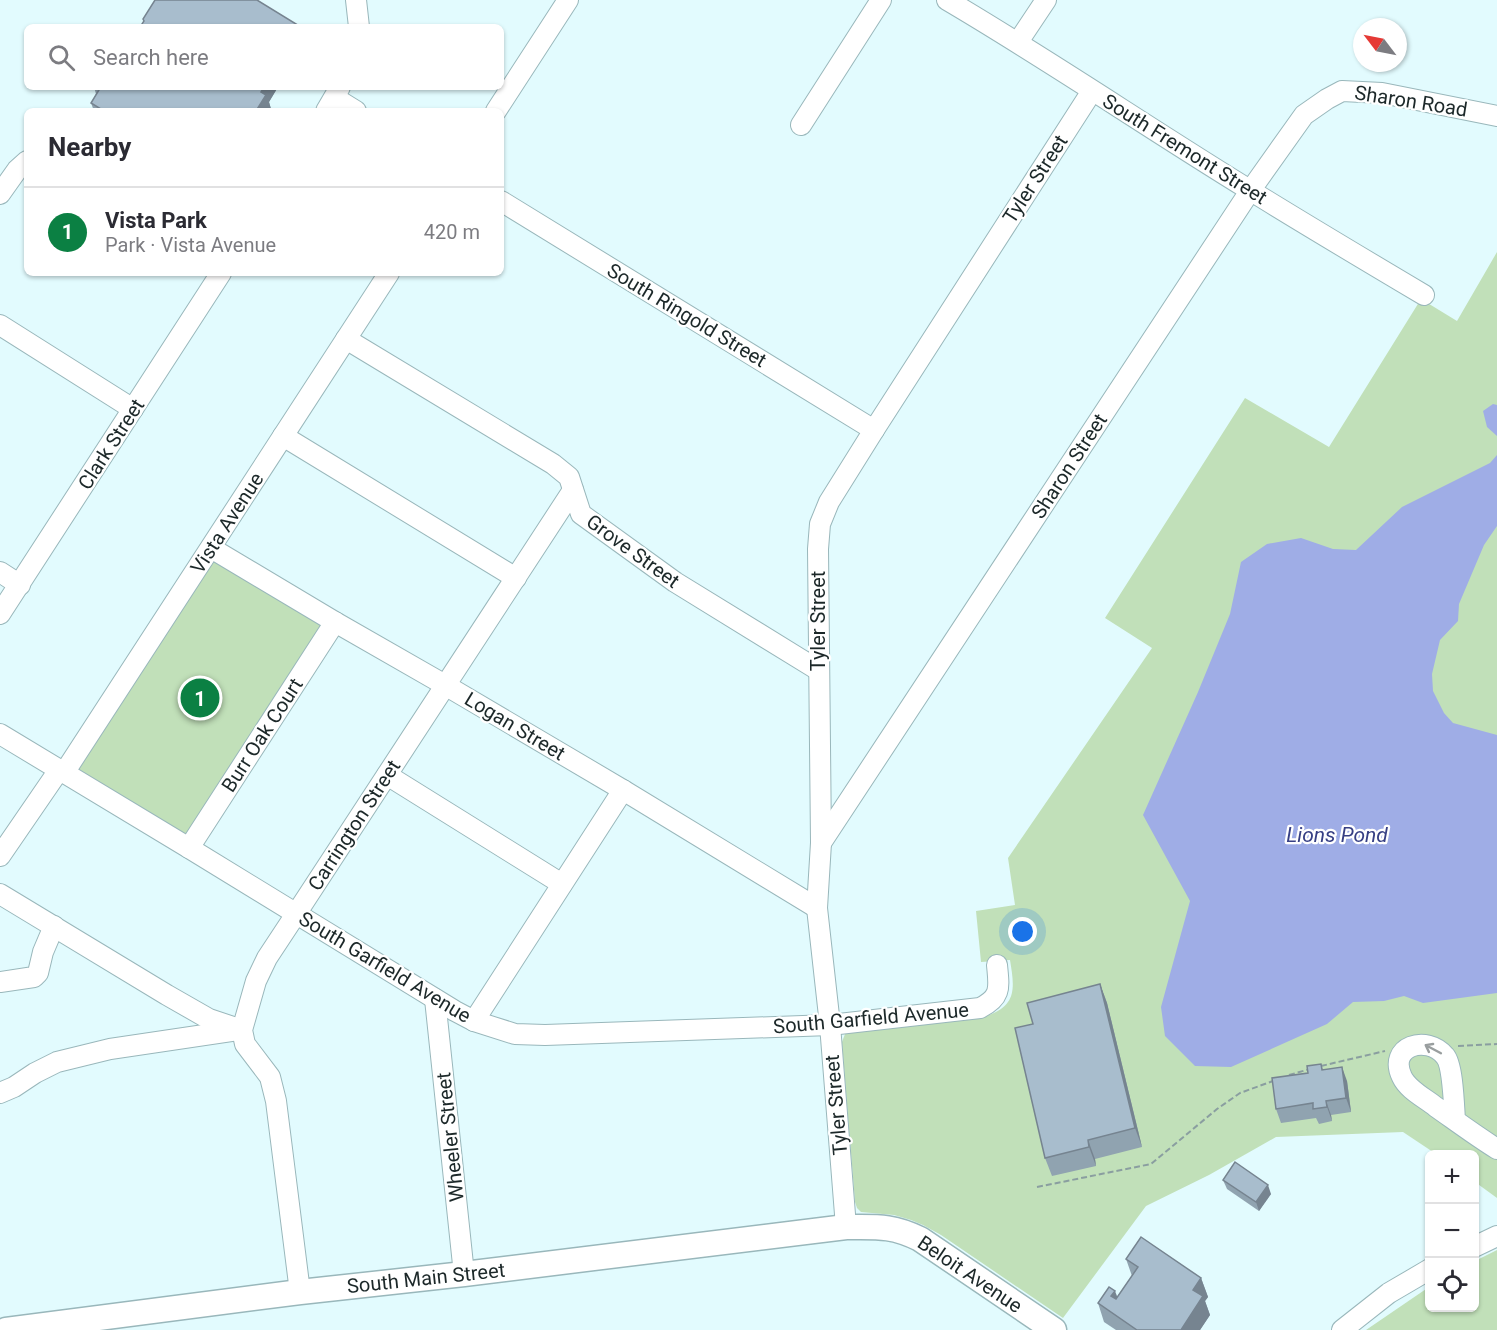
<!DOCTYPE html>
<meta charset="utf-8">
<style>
:root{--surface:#fff;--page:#f2f2f3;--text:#2b2b33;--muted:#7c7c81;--line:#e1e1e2;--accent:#0b8043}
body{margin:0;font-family:Roboto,sans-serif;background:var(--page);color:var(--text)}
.controls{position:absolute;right:18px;bottom:18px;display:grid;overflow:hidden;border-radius:9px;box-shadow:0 2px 4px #0004}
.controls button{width:54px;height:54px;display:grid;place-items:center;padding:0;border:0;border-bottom:2px solid var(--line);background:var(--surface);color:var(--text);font:30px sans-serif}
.compass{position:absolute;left:1353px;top:18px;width:54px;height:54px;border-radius:50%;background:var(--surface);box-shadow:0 2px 4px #0004;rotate:302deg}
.you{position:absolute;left:1023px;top:932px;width:21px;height:21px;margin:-15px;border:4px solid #fff;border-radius:50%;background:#1a73e8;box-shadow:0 0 0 9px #1a73e833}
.badge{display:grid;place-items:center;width:39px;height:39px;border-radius:50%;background:var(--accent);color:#fff;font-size:20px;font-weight:700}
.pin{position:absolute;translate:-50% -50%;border:3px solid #fff;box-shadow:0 2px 6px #0006}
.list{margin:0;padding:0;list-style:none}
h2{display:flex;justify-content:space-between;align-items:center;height:78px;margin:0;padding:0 24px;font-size:26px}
h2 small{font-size:20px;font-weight:400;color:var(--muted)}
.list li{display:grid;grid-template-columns:39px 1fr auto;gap:18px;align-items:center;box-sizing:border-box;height:90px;padding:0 24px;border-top:2px solid var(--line)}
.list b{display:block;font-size:22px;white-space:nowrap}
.list p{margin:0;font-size:20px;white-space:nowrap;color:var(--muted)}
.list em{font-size:20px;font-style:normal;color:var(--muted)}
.icon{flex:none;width:33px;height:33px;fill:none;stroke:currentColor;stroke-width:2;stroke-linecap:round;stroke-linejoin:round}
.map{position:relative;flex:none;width:1497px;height:1330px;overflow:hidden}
.search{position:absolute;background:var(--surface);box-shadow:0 2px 4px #0004;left:24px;top:24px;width:480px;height:66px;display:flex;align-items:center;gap:15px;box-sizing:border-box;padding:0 21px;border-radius:9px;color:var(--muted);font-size:22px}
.panel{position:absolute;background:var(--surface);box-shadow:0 2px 4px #0004;left:24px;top:108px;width:480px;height:168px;border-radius:9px}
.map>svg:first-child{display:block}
.green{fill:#c1e0b9}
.water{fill:#9fade6}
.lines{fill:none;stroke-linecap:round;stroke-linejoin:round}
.minor-casing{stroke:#99b7bb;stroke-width:22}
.major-casing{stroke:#99b7bb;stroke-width:27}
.path{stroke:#8a9ea0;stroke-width:2;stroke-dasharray:6 3;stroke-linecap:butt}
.minor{stroke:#fff;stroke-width:20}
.major{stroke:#fff;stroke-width:24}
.wall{fill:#90a3b0}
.shaded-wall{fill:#768490}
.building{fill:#a8bdcd;stroke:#768490;stroke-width:1.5}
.oneway{stroke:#999e9f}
.labels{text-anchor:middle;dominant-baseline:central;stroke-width:4.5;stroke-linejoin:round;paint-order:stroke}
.street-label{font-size:20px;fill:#1c2829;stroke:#fff}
.water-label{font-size:21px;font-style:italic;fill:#363f84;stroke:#fff}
</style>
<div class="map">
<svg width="1497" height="1330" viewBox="0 0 1497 1330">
<rect width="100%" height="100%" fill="#e2fbfe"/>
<g class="green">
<path d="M1497,252V1198L1475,1182L1474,1154H1436L1403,1132L1276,1137L1209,1175L1146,1206L1063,1318L941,1235L923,1225L911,1220L894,1215L861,1212L857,1208L855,1202L842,1042L845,1034L853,1032L989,1015C1018,1005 1014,985 1010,960L981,962L976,911L1015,905L1008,858L1152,648L1105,618L1245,398L1329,447L1421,299L1457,321Z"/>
<path d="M211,548L335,622L189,848L64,773Z"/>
<path d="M1497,1250V1330H1366L1429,1287L1430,1308H1474L1475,1261Z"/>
</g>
<g class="water">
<path d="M1493,404L1497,405V436L1487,427L1483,411Z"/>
<path d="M1497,455V526L1484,545L1459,604L1458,621L1440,640L1432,674L1433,691L1444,713L1453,723L1497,735V993L1423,1003L1404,996L1384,1001L1353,1002L1327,1024L1231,1067L1195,1066L1165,1036L1161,1007L1190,901L1143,815L1198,692L1230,614L1241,562L1267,544L1301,538L1333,549L1356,550L1402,507L1490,463Z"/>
</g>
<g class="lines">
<g class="minor-casing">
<g id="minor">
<path d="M356,0L359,27"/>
<path d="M947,0C1049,60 1147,127 1248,189C1306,225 1365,260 1424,295"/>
<path d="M1018,42L1046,0"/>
<path d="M335,98L356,111"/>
<path d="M326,111L340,87"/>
<path d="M496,111L568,0"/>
<path d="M801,125L881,0"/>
<path d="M0,194L17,170L27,161"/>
<path d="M501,201L874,430"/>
<path d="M0,325L133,409"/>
<path d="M346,339L553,464L569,477L581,514L675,582L818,670"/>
<path d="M283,436L516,578"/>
<path d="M211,548L335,622L445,685L623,790L817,908"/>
<path d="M0,572L20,585"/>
<path d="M0,614L221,273"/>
<path d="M0,734L189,848L455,1011L474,1021L515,1034L545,1035L830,1025L980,1008C1002,997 999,987 997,965"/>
<path d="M64,773L389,273"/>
<path d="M387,775L562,884"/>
<path d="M821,843L1250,191L1304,115L1327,99L1342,91L1382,93L1497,116"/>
<path d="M189,848L335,622"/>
<path d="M0,856L59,770"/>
<path d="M0,894L167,995L209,1019L242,1030"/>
<path d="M0,982L34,977L38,973L43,952L54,926"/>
<path d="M435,999L464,1274"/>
<path d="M474,1021L623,790"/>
<path d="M0,1093L14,1087L35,1073L57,1062L110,1049L238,1030"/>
<path d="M1455,1120C1454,1107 1453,1065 1445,1056C1427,1034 1387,1046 1402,1077C1408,1090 1425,1098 1436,1107C1456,1121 1476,1136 1497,1149"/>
<path d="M846,1227L830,1025L817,908L821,843L818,549L820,524L829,502L874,430L1092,91"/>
<path d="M1474,1247L1497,1236"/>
<path d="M300,1292L276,1101L270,1077L245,1044L242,1030L256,981L267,958L296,914L573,490"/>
<path d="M1342,1330L1389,1293L1430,1269"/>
</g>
</g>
<g class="major-casing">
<path id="major" d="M6,1330L300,1292L464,1274L846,1227C876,1227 892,1225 920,1239L1054,1330"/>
</g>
<g class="path">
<path d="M1458,1046L1497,1044"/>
<path d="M1321,1066L1385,1051"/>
<path d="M1289,1075L1310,1069"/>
<path d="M1037,1187L1151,1164L1217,1109L1240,1093L1273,1081"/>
</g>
<use href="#minor" class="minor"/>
<use href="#major" class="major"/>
</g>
<g class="wall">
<path d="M94,87H278L269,102L271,109L270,111H94L91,103L96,94Z"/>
<path d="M1100,984L1107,1003L1142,1147L1095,1159L1096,1166L1052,1176L1045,1158L1033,1024Z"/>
<path d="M1321,1064L1323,1070L1347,1081L1351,1112L1331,1115L1332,1121L1319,1124L1316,1118L1281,1123L1276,1109L1308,1073Z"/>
<path d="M1223,1180L1271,1194L1259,1211L1227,1189Z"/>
<path d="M1126,1259L1201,1278L1208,1297L1205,1301L1210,1315L1200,1330H1116L1104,1322L1098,1303L1117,1297L1132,1276Z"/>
</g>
<g class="shaded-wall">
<path d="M264,87H278L269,102L271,109L270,111H256L261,92Z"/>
<path d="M1100,984L1107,1003L1142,1147L1135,1128Z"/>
<path d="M1342,1067L1347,1081L1351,1112L1346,1098Z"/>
<path d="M1326,1101L1331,1115L1332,1121L1327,1107Z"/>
<path d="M1088,1140L1095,1159L1096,1166L1089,1147Z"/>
<path d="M1268,1185L1271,1194L1259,1211L1256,1202Z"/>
<path d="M1201,1278L1208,1297L1205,1301L1210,1315L1200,1330H1181L1193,1290Z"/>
<path d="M1115,1291L1122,1309L1111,1296Z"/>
</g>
<g class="building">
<path d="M155,0H257L301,27H140L144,21L143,19Z"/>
<path d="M95,87H264L261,92L266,95L256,111H104L91,103L99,90Z"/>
<path d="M1100,984L1135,1128L1088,1140L1089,1147L1045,1158L1015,1028L1033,1024L1027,1003Z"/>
<path d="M1321,1064L1322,1070L1342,1067L1346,1098L1326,1101L1327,1107L1313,1109V1103L1276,1109L1272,1078L1308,1073L1307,1066Z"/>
<path d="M1235,1162L1268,1185L1256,1202L1223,1180Z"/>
<path d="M1141,1237L1201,1278L1193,1290L1203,1296L1181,1330H1137L1098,1303L1109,1287L1115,1291L1111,1296L1116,1299L1138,1267L1126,1259Z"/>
</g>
<defs><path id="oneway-shaft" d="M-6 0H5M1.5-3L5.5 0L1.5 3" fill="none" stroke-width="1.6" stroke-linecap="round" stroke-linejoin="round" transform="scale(1.5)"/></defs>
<use class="oneway" href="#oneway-shaft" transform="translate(1433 1049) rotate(-152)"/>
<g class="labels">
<g class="street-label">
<text transform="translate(1411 101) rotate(9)">Sharon Road</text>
<text transform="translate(1185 149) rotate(32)">South Fremont Street</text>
<text transform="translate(1035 179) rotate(-57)">Tyler Street</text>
<text transform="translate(687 315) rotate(31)">South Ringold Street</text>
<text transform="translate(111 444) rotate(-57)">Clark Street</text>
<text transform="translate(1069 466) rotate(-57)">Sharon Street</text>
<text transform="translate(227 523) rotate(-57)">Vista Avenue</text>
<text transform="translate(633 551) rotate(36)">Grove Street</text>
<text transform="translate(818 621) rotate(-90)">Tyler Street</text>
<text transform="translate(515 726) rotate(31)">Logan Street</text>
<text transform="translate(262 735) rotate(-57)">Burr Oak Court</text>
<text transform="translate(354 825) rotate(-57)">Carrington Street</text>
<text transform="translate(385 967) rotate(31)">South Garfield Avenue</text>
<text transform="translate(871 1018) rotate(-5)">South Garfield Avenue</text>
<text transform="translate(836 1105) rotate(-95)">Tyler Street</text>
<text transform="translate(450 1137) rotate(-96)">Wheeler Street</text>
<text transform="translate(970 1274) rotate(34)">Beloit Avenue</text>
<text transform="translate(426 1278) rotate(-6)">South Main Street</text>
</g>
<g class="water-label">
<text x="1337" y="835">Lions Pond</text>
</g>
</g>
</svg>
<div class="controls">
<button>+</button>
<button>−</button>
<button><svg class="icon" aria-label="locate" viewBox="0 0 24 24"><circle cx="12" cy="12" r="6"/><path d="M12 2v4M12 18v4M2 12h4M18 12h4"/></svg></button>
</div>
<svg class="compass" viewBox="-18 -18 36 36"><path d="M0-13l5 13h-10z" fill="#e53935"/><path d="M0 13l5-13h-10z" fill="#7c7c81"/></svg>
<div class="you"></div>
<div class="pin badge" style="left:200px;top:698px">1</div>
<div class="search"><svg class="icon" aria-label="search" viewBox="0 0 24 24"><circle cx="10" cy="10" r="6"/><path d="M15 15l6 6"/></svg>Search here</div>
<section class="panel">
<h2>Nearby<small></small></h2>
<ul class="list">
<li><span class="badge">1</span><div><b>Vista Park</b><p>Park · Vista Avenue</p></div><em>420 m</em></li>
</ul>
</section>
</div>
